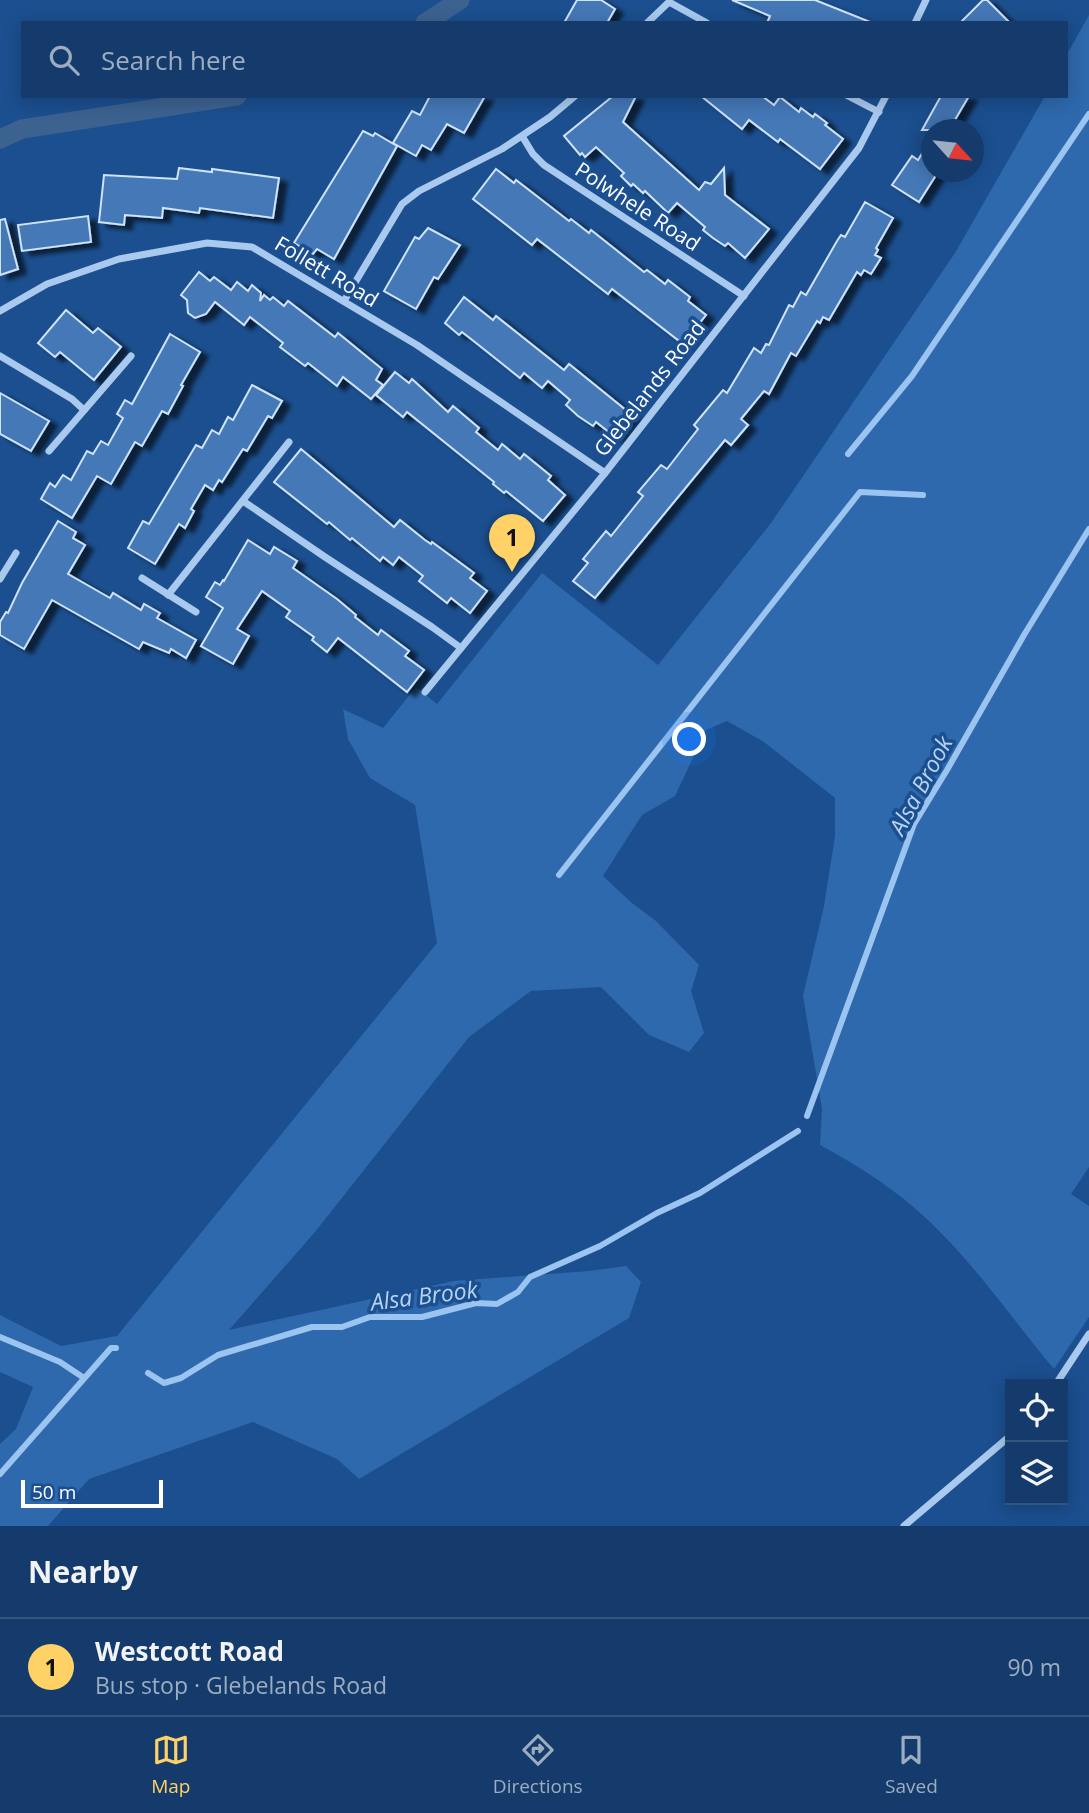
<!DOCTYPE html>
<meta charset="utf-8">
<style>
:root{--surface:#143b6b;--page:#1d4271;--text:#f1f3f6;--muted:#9dadc1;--line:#33557e;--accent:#ffd166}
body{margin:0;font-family:"Open Sans",sans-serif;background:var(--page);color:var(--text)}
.controls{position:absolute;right:21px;bottom:21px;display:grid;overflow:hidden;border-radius:0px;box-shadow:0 4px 18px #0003}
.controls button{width:63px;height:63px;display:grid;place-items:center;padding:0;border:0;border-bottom:2px solid var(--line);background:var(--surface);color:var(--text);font:35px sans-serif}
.compass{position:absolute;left:921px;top:119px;width:63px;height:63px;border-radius:50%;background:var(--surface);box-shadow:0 4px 18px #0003;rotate:117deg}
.scale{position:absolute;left:21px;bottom:18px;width:142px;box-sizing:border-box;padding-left:7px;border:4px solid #fff;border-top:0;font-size:19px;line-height:24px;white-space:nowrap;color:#fff;-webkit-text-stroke:5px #1b4f8f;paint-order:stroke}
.you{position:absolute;left:690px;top:740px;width:24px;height:24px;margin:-18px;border:5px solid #fff;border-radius:50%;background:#1a73e8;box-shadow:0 0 0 10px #1a73e833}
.badge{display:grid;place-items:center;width:46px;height:46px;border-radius:50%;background:var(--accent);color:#111;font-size:23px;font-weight:700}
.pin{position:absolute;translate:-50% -58px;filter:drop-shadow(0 2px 4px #0008)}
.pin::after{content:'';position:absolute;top:37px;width:24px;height:21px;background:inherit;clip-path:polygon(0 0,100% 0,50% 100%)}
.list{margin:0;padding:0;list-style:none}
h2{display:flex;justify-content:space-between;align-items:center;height:91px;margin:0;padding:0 28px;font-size:30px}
h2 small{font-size:23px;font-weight:400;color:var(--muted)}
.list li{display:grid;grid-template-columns:46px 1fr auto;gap:21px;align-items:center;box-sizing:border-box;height:98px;padding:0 28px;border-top:2px solid var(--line)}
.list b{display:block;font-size:26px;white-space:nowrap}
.list p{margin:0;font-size:23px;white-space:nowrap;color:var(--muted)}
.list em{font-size:23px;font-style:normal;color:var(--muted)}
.icon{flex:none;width:38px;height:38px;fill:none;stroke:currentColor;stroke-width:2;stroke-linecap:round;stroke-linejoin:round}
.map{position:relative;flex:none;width:1089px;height:1526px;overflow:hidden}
.search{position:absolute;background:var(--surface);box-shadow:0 4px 18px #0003;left:21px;right:21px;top:21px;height:77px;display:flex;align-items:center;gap:18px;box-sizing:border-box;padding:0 24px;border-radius:0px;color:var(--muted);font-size:26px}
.sheet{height:189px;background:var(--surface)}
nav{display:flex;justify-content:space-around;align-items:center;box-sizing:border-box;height:98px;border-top:2px solid var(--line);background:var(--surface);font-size:19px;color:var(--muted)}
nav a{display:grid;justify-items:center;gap:4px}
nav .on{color:var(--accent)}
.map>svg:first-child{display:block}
.green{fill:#2e69ad}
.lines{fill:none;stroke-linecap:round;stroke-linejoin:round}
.stream{stroke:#9cc4f0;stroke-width:6}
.canal{stroke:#3c6290;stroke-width:19}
.building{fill:#4478b7;stroke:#cfe3fa;stroke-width:2;filter:url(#shadow)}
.street{stroke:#a9c9ee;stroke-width:7}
.labels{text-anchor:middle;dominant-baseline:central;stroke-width:7;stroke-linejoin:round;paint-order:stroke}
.street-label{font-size:21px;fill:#fff;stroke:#1b4f8f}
.water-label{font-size:23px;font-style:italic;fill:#b5d3f5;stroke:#1b4f8f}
</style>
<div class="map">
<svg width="1089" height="1526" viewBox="0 0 1089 1526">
<defs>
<filter id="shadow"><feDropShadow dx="8" dy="4.5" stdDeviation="2" flood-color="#0009"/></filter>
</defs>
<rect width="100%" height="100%" fill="#1b4f8f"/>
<path class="green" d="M1089,15V1167L1071,1194L1089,1206V1317L1054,1369C1013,1320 976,1266 930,1222C897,1190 860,1167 820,1145L822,1109L803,996L824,906L835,836V798L764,742L727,721L706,730L675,796L642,815L603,876L632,903L656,921L699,965L691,991L704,1033L689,1052L649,1035L601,987L531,991L469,1037L315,1232L229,1330L454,1281L589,1271L626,1266L641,1282L629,1318L359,1479L337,1459L253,1422L89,1479L48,1526H0V1444L16,1429L33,1387L0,1372V1315L61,1346L117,1336L437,943L415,805L370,778L348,739L343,709L383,728L416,687L437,704L542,573L658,665L771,523L955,253L1045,96H1066V56Z"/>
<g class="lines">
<g class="stream">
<path d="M848,454L912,376L1089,114"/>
<path d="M559,875L860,492L923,495"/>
<path d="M807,1116L914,824L947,770L1024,635L1089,529"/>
<path d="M0,1337L60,1362L84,1378"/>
<path d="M148,1373L164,1383L181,1378L218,1355L312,1327H342L370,1317H422L476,1303L497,1304L518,1292L530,1277L600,1246L657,1213L700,1193L798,1131"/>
<path d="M0,1474L111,1348H116"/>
</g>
<g class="canal">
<path d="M425,23L460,0"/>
<path d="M0,139L22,129L237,96"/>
</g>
</g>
<g class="building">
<path d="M577,0H601L615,9L607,23H564Z"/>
<path d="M732,0H815L870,22L767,23L770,16Z"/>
<path d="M983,0H987L1010,23H960Z"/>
<path d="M430,96H485L464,133L447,124L431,150L422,145L416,156L393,143L412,111L420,115Z"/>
<path d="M613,96H636L623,122L699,190L705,182L711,184L724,168L725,195L769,229L745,258L728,243L725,246L713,238L703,230L705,227L677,203L668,213L645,191L643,193L633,184L631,186L621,176L624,173L596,147L585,157L582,153L580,155L564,136Z"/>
<path d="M701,96H762L774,105L780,97L799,112L801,108L813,117L815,114L827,123L825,125L843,139L820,169L780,139L778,142L749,120L742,129Z"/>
<path d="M941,96H969L949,130H922Z"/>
<path d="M363,131L373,136L375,133L397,146L334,259L317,249L313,254L294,243Z"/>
<path d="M932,137V172H938L919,202L892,185L912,156L918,160Z"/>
<path d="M179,168L212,172V169L279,178L273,218L200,208L199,213L163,208L162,218L125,215L124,225L99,222L104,175L177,179Z"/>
<path d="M496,169L514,183L516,180L569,221L571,219L589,233L591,230L644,272L647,270L665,284L668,280L690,297L688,301L706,315L683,344L612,289L608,294L537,239L532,245L473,199Z"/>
<path d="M865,202L893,218L876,248L878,250L875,255L881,258L871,274L864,270L861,275L857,272L829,320L823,317L820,323L817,321L796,356L791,353L769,394L764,391L741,419L748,425L731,445L725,440L595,598L573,581L588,563L583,559L606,531L611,536L643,496L638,492L661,465L667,469L684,447L698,429L694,425L723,390L727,393L754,348L761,353L766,344L769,345L789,305L793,307L801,292L806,295L837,241L841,235L845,237Z"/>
<path d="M88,216L91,242L22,251L18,225Z"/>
<path d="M5,219L18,269L0,275V220Z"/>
<path d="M428,228L460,245L438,279L434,277L416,309L384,291L415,237L419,239Z"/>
<path d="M199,272L210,281L214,277L231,290L237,282L248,291L252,285L261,293L260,301L264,295L270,300L273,297L284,306L288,301L335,337L338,333L382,369L376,380L383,385L371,399L343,377L337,386L308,363L305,366L280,347L283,343L250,317L244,325L215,302L206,314L195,318L188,313L187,300L181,295Z"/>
<path d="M464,297L493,320L496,316L564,370L569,364L632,415L615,437L596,422L593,426L578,416L566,405L570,400L548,381L542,388L524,373L520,378L471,339L462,332L459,335L445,323Z"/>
<path d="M66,310L93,333L98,328L121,347L94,380L60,352L55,357L38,343Z"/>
<path d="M170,334L200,352L181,385L183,386L168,414L162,411L142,446L135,442L111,484L97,476L72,518L41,499L50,483L55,487L63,475L71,480L87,451L93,454L101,441L108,445L123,418L117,414L125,400L132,404Z"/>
<path d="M395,372L409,383L412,379L448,412L453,406L479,428L476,432L498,450L502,444L520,459L524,454L551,476L548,480L565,495L543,521L506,491L504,493L493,484L494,482L407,412L403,417L376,395Z"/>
<path d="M252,385L282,401L272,418L268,416L247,451L243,449L222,482L219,480L213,490L205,485L191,509L194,511L185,528L179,524L155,564L128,548L143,521L149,524L196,445L202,448L212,430L219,434L228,417L233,420Z"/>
<path d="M0,393L49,421L31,451L0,434Z"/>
<path d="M301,449L394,527L400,520L425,540L431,544L432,542L474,573L470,578L487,591L470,613L451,598L447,603L419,581L423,576L399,557L393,565L383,557L380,561L352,538L350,540L329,522L327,524L274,482Z"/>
<path d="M58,521L76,532L73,538L85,545L68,574L110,598L113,593L141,610L144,604L160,613L157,618L196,640L186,658L171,649L169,653L143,642L139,649L52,600L24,649L0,635V622L6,612L8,613L22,583Z"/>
<path d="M248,540L270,554L274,547L297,561L293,568L337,599L356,615L355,617L378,635L381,630L409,651L405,656L424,670L407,692L338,638L327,652L312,640L314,637L286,617L290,611L262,591L237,629L249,636L233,664L201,646L223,608L206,597L215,582L220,585L223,580L224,581Z"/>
</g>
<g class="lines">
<g class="street">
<path d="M647,23L669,2L707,23"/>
<path d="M915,23L926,0"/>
<path d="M848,96L879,112"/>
<path d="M522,136L533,154L544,165L744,296"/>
<path d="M344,301L402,204L419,191L502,149L550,117L575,96"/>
<path d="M0,311L47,284L119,259L207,243L252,247L417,345L605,473"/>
<path d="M0,356L72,399L84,410"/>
<path d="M49,451L131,356"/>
<path d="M243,501L325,557L432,627L461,648"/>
<path d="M142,578L196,612"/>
<path d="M0,579L16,553"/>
<path d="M168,595L289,442"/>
<path d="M425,692L605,473L859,148L886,96"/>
<path d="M1056,1384L1089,1334"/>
<path d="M904,1526L1010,1436"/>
</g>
</g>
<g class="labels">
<g class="street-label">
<text transform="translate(638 206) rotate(33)">Polwhele Road</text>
<text transform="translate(327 271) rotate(31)">Follett Road</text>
<text transform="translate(649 388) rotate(-52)">Glebelands Road</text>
</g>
<g class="water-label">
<text transform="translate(920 785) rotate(-62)">Alsa Brook</text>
<text transform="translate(424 1295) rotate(-7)">Alsa Brook</text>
</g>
</g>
</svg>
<div class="controls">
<button><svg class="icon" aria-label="locate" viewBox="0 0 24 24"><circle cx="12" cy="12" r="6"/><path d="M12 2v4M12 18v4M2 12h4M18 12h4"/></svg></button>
<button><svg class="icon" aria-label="layers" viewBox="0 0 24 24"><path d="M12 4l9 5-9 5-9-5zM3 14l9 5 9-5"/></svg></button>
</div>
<svg class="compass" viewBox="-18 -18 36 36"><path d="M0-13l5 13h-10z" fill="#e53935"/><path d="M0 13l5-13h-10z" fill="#9dadc1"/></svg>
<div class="scale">50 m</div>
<div class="you"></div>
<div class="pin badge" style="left:512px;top:572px">1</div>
<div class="search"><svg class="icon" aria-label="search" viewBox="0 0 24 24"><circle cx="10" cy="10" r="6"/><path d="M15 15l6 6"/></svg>Search here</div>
</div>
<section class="sheet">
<h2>Nearby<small></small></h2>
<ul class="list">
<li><span class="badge">1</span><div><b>Westcott Road</b><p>Bus stop · Glebelands Road</p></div><em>90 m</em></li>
</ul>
</section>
<nav>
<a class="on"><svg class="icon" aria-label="map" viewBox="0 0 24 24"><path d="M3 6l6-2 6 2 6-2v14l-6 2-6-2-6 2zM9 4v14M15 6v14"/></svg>Map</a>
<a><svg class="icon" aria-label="directions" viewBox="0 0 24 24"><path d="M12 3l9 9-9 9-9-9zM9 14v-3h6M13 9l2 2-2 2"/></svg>Directions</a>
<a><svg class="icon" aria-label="saved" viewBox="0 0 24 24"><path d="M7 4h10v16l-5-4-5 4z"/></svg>Saved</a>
</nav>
